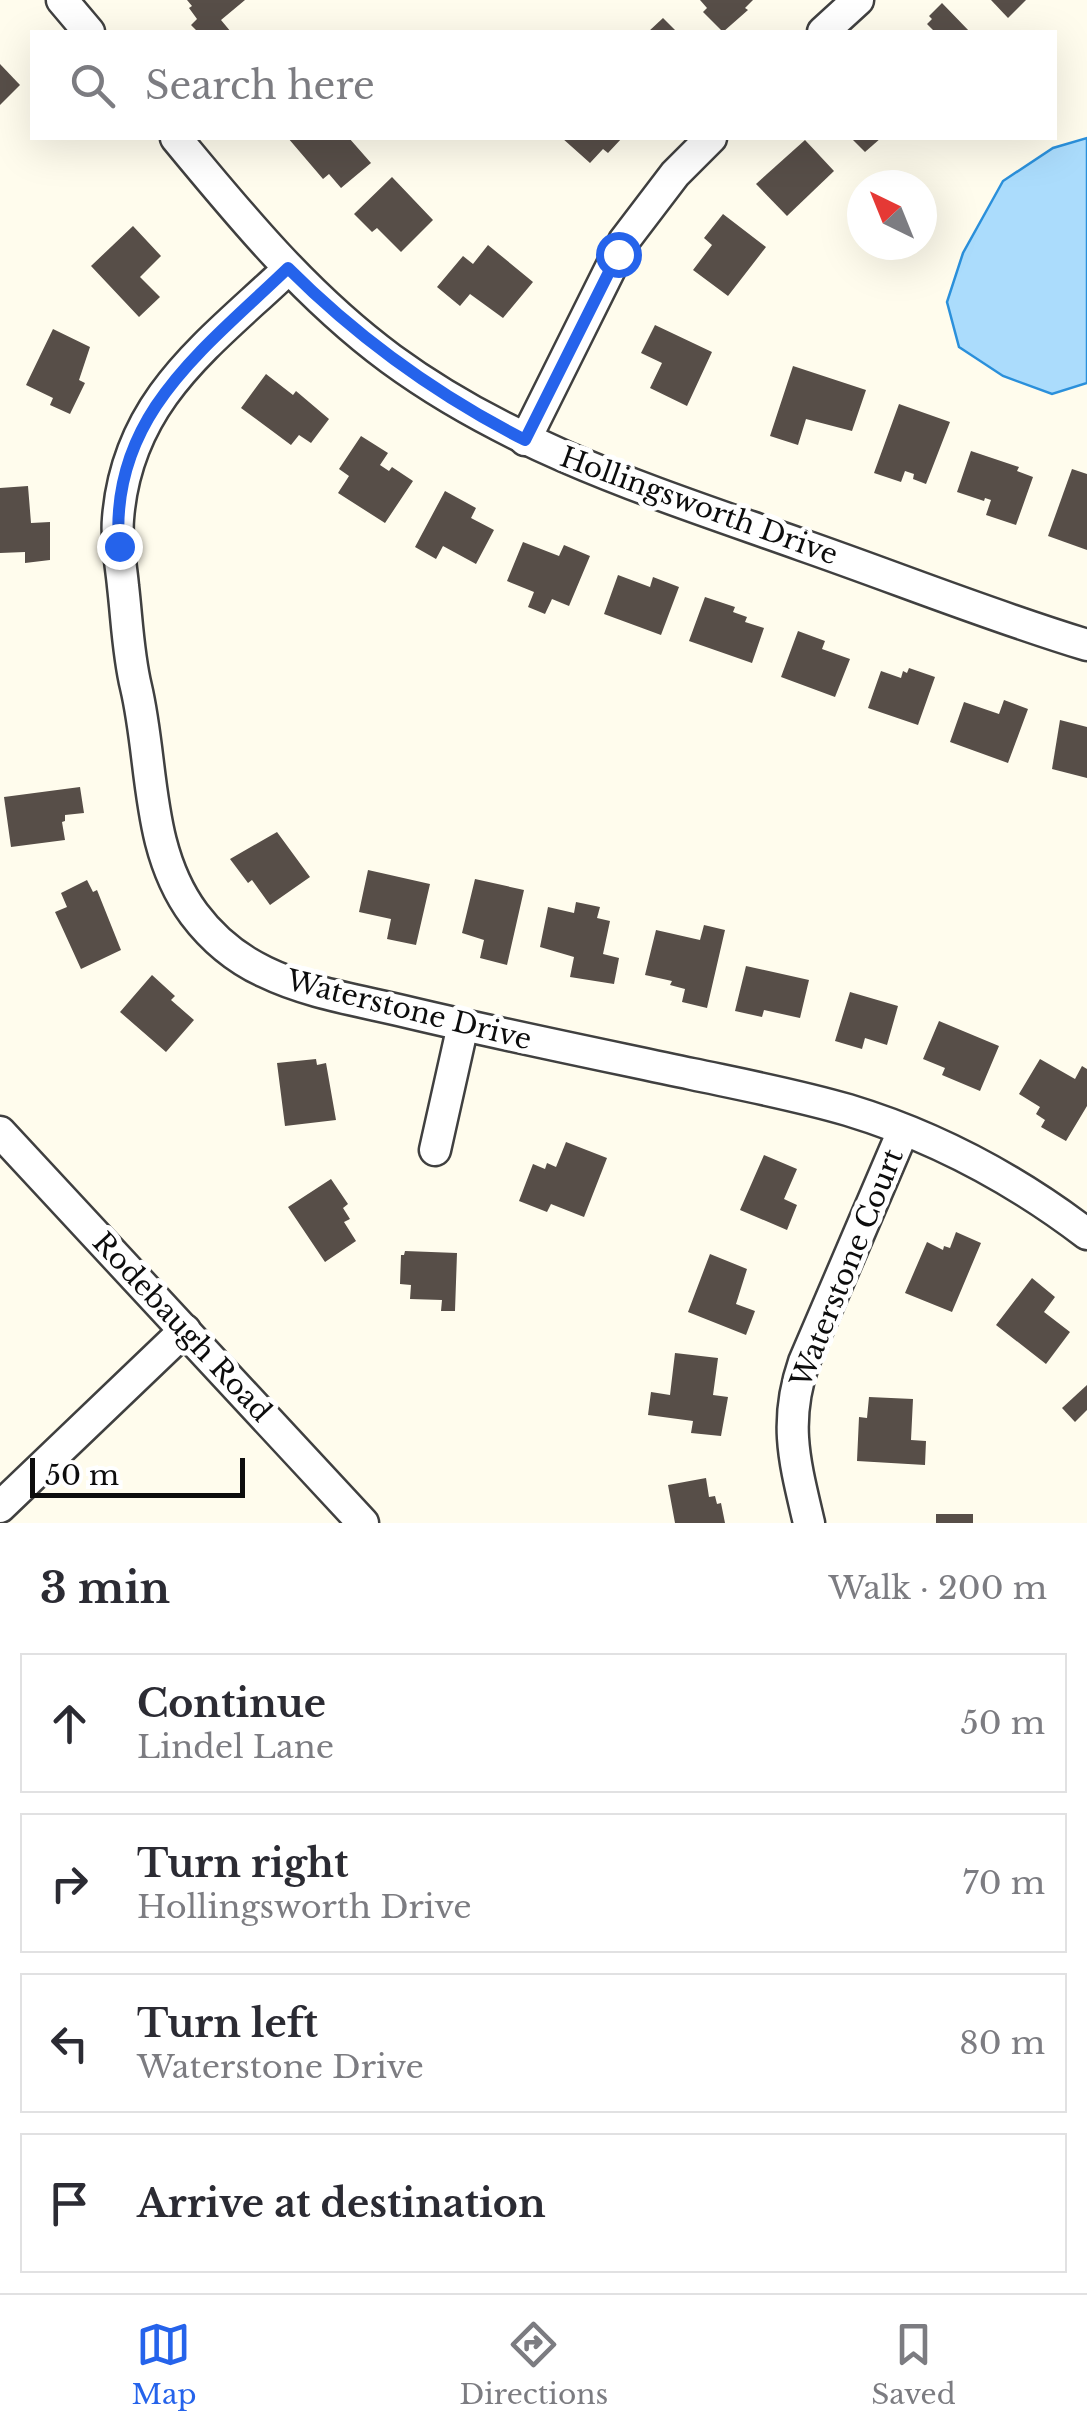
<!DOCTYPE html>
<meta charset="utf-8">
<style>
:root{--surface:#fff;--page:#f2f2f3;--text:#2b2b33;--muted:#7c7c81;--line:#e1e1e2;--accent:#2563eb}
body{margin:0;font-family:"Libre Baskerville",serif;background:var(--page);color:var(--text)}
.compass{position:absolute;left:847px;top:170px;width:90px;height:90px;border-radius:50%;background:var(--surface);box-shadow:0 10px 40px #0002;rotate:317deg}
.scale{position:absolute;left:30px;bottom:25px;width:215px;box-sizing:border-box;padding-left:10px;border:5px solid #0d0d0d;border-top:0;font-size:28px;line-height:35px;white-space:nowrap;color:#0d0d0d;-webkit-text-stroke:8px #fff;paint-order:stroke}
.stop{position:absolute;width:30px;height:30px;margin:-22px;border:8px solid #2563eb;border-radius:50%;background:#fff}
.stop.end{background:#2563eb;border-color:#fff;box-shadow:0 2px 10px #0008}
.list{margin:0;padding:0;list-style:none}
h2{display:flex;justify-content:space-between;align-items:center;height:130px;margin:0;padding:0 40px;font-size:42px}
h2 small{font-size:32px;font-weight:400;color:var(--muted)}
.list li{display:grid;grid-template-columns:65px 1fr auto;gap:30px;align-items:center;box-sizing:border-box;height:140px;margin:0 20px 20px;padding:0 20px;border:2px solid var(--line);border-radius:0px}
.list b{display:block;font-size:38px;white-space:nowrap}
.list p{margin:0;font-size:32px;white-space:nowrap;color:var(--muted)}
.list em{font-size:32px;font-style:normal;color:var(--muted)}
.icon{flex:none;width:55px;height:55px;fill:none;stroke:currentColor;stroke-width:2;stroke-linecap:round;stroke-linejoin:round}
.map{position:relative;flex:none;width:1087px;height:1523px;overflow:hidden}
.search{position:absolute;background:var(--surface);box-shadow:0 10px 40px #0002;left:30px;right:30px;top:30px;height:110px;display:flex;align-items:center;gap:25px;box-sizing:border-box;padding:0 35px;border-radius:0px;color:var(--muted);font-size:38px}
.sheet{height:770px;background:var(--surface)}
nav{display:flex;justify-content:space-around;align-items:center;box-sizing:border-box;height:140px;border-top:2px solid var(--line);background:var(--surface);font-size:28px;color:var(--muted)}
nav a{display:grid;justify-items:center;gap:5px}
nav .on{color:var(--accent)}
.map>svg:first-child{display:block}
.water{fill:#abdcfc;stroke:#2b90db;stroke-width:2.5}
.building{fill:#574e48}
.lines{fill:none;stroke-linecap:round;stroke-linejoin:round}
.minor-casing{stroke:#404040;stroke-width:35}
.minor{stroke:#fff;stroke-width:30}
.route{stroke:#2563eb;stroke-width:12}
.labels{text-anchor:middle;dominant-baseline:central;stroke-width:10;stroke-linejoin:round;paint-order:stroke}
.street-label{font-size:28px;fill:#0d0d0d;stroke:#fff}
</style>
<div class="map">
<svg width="1087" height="1523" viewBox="0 0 1087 1523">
<rect width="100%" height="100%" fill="#fffced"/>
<path class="water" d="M1087,138V383L1052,394L1003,376L959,347L947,302L963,253L1003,181L1053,148Z"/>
<g class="building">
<path d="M187,0H245L221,20L231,32H198L191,25L197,19L189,8L192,6Z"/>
<path d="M700,0H753L745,8L748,10L723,32L703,12L707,8Z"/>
<path d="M991,0H1026L1008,18Z"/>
<path d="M942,3L970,32H930L933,30L927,24L932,19L929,16Z"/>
<path d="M663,18L677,32H648Z"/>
<path d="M0,64L20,85L0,105Z"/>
<path d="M288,138H349L371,163L341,188L329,174L323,179Z"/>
<path d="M562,138H622L608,153L603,149L590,163Z"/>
<path d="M851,138H881L865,152Z"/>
<path d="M805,140L834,171L787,216L756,184Z"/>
<path d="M392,177L433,220L401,252L377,228L372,232L354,214Z"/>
<path d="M723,214L766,247L728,296L693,270L712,245L704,238Z"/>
<path d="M133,226L161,256L140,277L160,297L139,317L91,266Z"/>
<path d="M488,245L533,282L503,318L470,294L460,306L437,287L463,256L473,264Z"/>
<path d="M655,325L712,352L687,406L650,388L662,363L641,353Z"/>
<path d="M53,329L90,347L79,380L85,383L70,414L50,405L53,398L26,385Z"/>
<path d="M793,366L866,390L852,431L806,419L798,445L770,436Z"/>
<path d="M266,374L293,395L296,391L329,419L311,443L299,435L291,445L241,408Z"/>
<path d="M899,404L950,422L926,484L913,479L914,474L905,471L901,482L874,473Z"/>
<path d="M361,436L388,453L380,465L389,471L392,467L413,481L385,523L338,493L349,476L339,469Z"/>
<path d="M971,451L1019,467L1017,471L1033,477L1016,525L986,515L991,500L985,498L984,501L957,492Z"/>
<path d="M1072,469L1087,474V550L1048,536Z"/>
<path d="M28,486L31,523L50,522V560L25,563V552L0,553V488Z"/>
<path d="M445,491L476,508L471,518L494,530L476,564L443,546L436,559L415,547Z"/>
<path d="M523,542L559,556L564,545L590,556L569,606L552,599L545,614L528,607L534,592L507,581Z"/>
<path d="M618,575L650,587L653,577L679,587L661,635L604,614Z"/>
<path d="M705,597L735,607L733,612L747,617L745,622L764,628L752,663L689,641Z"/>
<path d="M798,631L825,641L822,649L850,659L835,697L781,677Z"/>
<path d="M909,668L935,677L918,725L868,708L881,671L901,678L903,671L907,673Z"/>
<path d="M1004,700L1028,709L1008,763L950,742L964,702L999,714Z"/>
<path d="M1060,720L1087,727V778L1052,769Z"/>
<path d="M80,787L84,813L65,815V821L62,822L65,840L11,847L4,797Z"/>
<path d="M277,832L310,877L270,905L252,880L248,883L230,859Z"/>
<path d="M368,870L430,884L416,945L387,939L391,919L359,912Z"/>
<path d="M475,879L524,890L507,965L480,958L484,940L462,933Z"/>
<path d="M87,880L93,892L97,890L121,950L81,969L55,912L67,907L61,893Z"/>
<path d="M576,902L600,907L597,918L610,921L603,954L619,958L614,984L570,977L574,957L540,947L548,907L574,913Z"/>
<path d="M704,925L725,930L707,1008L682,1002L685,989L670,985L672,981L645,975L656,930L700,940Z"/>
<path d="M746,966L809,980L800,1018L764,1010L762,1017L735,1011Z"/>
<path d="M152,975L175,996L171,1000L194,1020L166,1052L120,1012Z"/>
<path d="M850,992L898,1006L887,1045L865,1038L862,1049L835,1041Z"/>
<path d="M939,1021L999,1046L980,1091L942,1075L945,1068L923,1059Z"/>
<path d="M316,1059L317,1065L326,1063L336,1120L285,1126L277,1063Z"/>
<path d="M1040,1059L1075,1079L1082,1066L1087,1069V1106L1066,1141L1041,1127L1045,1120L1036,1114L1040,1107L1019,1094Z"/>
<path d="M566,1142L607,1158L584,1217L551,1204L547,1212L519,1201L533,1164L545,1169L547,1163L556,1167Z"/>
<path d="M764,1155L797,1169L784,1199L797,1205L787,1230L740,1210Z"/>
<path d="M331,1179L348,1204L343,1208L350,1219L344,1222L356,1241L325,1262L288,1207Z"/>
<path d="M956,1232L981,1243L952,1312L905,1293L927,1242L943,1250L944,1246L950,1248Z"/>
<path d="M405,1251L457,1253L455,1311H441L442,1300L410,1299L411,1285L400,1284L401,1255H404Z"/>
<path d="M710,1254L747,1269L736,1304L755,1311L746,1335L688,1312Z"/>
<path d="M1032,1278L1055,1297L1044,1312L1070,1332L1046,1364L996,1325Z"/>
<path d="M675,1353L718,1358L713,1395L728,1397L721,1436L691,1433L693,1421L648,1415L651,1392L670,1395Z"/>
<path d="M1087,1385V1410L1075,1422L1062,1408Z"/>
<path d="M869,1397L913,1399L911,1440L926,1441L925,1465L857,1461L859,1417L867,1418Z"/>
<path d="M706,1478L709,1497L715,1496L717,1504L721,1503L725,1523H675L668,1485Z"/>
<rect x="936" y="1514" width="37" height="9"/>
</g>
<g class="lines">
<g class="minor-casing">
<g id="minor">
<path d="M62,0L89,32"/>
<path d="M823,32L858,0"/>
<path d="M176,138C242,218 307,297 391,359C515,450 659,494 802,545C897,578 991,616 1087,645"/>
<path d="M288,269C208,345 127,400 118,519C116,541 121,564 123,586C127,620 128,654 136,687C154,763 145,848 194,914C212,938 237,959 265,972C310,994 363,1001 411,1013C504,1035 598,1054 692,1074C744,1085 797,1095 848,1110C934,1136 1016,1180 1087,1234"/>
<path d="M525,440L624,241L675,174L711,138"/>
<path d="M0,1132L363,1523"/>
<path d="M435,1150L463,1025"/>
<path d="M0,1507L185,1330"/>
<path d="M809,1523C795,1463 783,1423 804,1362L903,1131"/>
</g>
</g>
<use href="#minor" class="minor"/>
</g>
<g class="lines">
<path class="route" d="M119,546C109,416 204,349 288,268C358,338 437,395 525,440L618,254"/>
</g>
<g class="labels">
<g class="street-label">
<text transform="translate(699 506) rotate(20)">Hollingsworth Drive</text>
<text transform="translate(409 1010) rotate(14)">Waterstone Drive</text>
<text transform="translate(847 1268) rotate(-68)">Waterstone Court</text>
<text transform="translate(182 1327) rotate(47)">Rodebaugh Road</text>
</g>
</g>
</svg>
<svg class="compass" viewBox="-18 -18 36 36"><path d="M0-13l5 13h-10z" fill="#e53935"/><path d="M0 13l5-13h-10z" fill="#7c7c81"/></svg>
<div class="scale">50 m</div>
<div class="stop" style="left:618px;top:254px"></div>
<div class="stop end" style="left:119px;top:546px"></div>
<div class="search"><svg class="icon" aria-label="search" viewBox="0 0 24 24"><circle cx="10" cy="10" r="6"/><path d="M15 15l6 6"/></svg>Search here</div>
</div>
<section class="sheet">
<h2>3 min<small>Walk · 200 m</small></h2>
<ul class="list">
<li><svg class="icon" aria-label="ahead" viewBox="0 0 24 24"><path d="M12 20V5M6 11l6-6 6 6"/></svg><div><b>Continue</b><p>Lindel Lane</p></div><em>50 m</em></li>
<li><svg class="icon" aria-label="right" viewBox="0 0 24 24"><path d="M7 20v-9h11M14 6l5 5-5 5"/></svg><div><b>Turn right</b><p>Hollingsworth Drive</p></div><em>70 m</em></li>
<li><svg class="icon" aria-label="left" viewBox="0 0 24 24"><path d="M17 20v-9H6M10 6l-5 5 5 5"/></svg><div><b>Turn left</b><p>Waterstone Drive</p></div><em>80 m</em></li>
<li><svg class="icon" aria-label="arrive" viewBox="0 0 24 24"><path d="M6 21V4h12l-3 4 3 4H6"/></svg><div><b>Arrive at destination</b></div></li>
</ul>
</section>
<nav>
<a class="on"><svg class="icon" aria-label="map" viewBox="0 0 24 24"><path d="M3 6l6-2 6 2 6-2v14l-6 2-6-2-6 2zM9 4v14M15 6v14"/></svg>Map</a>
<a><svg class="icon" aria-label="directions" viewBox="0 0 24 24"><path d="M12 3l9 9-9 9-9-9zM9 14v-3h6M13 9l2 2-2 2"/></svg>Directions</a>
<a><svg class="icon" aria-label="saved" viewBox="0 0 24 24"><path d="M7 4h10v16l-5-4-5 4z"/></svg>Saved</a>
</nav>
